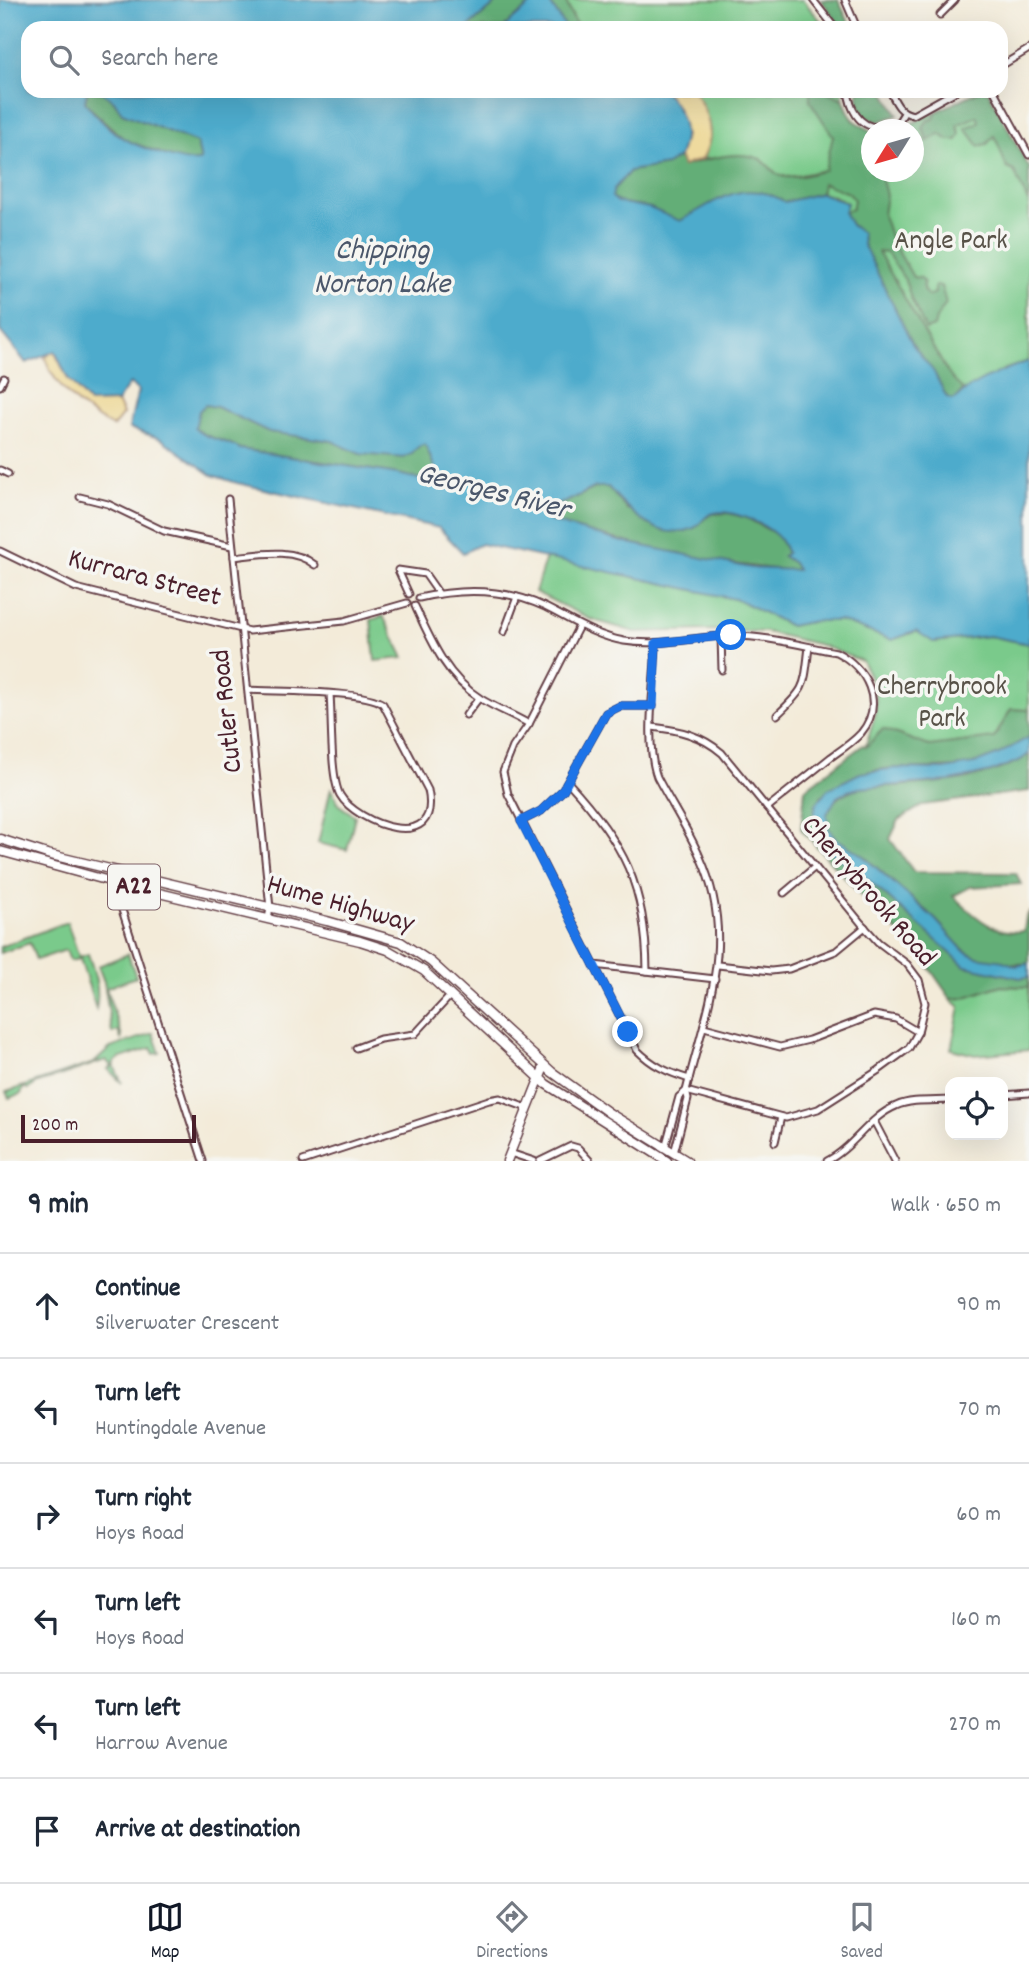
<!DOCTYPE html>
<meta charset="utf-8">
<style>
:root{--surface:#fff;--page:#f2f2f3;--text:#1f2937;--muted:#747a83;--line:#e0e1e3;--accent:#111827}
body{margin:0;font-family:Dekko,sans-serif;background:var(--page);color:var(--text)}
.controls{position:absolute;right:21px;bottom:21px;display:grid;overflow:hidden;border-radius:14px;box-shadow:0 7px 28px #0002}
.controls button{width:63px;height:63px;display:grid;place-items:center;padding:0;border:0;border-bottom:2px solid var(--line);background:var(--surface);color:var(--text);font:35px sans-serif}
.compass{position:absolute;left:861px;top:119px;width:63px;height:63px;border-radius:50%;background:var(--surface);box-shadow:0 7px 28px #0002;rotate:233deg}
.scale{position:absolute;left:21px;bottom:18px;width:175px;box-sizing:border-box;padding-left:7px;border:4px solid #4a1f2b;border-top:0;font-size:19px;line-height:24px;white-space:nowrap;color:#4a1f2b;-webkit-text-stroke:5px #f6f6f2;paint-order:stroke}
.stop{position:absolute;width:21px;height:21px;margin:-16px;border:5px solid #1a73e8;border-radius:50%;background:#fff}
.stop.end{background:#1a73e8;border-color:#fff;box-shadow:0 2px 7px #0008}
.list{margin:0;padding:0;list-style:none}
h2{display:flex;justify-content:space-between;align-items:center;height:91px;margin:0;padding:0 28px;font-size:30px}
h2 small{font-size:23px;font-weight:400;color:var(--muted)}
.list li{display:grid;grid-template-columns:46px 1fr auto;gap:21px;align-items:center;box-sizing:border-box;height:105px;padding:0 28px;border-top:2px solid var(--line)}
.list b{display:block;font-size:26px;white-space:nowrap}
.list p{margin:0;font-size:23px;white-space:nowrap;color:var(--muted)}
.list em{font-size:23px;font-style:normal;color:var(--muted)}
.icon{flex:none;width:38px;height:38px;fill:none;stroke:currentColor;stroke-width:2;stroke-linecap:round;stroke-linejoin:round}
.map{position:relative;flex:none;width:1029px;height:1161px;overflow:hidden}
.search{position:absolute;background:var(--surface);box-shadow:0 7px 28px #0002;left:21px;right:21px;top:21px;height:77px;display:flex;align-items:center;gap:18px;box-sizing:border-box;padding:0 24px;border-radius:21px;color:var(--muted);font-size:26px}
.sheet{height:721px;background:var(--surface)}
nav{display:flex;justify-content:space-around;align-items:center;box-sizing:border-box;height:98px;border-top:2px solid var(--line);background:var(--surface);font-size:19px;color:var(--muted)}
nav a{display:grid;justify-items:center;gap:4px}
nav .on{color:var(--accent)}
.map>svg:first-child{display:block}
.green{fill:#7aca8b;stroke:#62745b;stroke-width:2}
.forest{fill:#63ae77;stroke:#566651;stroke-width:2}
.sand{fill:#eeda9e;stroke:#9c7c64;stroke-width:2}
.water{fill:#4dabcc;stroke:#4c657c;stroke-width:2;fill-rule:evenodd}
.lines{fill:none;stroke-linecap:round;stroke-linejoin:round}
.minor-casing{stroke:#633e45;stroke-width:9}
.primary-casing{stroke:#633e45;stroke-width:11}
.trunk-casing{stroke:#633e45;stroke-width:11}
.minor{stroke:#fff;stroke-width:5}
.primary{stroke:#fff;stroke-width:8}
.trunk{stroke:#fff;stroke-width:8}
.route{stroke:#1a73e8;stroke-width:9}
.labels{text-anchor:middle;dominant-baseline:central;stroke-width:7;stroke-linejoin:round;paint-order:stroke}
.shield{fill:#f6f6f2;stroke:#7e6067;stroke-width:2}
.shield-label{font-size:26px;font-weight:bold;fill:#4a1f2b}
.park-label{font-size:28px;fill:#585248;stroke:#f6f6f2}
.street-label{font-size:28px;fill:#4a1f2b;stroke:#f6f6f2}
.water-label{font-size:30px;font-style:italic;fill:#4b576b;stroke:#f6f6f2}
</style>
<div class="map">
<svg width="1029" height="1161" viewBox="0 0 1029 1161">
<rect width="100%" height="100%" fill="#f6f6f2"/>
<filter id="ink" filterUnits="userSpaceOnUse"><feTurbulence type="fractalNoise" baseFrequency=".0143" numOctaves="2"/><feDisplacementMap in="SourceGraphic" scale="14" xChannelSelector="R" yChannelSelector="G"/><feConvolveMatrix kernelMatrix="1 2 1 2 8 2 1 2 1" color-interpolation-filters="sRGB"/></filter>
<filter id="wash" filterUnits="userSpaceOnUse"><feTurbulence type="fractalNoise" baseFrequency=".00686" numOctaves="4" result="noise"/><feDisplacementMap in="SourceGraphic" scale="28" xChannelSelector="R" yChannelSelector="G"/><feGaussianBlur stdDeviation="1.57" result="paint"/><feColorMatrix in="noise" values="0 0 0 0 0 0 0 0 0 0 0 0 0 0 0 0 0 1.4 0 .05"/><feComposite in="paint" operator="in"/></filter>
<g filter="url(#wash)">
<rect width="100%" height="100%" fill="#f3ebd9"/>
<g class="green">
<path d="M565,0H803L827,28H578Z"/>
<path d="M694,91H842C845,112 852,122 871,131L872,172H914V130L889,129L915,122L979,91H988L1029,168V361L1003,370L958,398L844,212L847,203L834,196L821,193L825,170L795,176H779L761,159L741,156L702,159C717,136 708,113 694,91Z"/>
<path d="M546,557L739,600L790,626L815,621H840L892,640L917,631L934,642L989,636L1029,644V737L999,754L865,747C878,710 882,696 862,661L821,645L766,632L712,630L635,632L590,619L535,592Z"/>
<path d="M383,616L404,658L375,661L371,620Z"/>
<path d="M331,788L339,805L355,816L347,850L318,843Z"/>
<path d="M67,922L79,957L88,954C95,973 100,989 96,1009L80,959L70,961L66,950L36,960L30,943L0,953V947Z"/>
<path d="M128,954L136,977L106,988L122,1037L121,1039L118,1031L112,1033L104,982L98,966Z"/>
<path d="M998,986L1029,987V1050L975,1055L951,1049L960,1007L951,999L963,998Z"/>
<path d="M153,1033L160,1053L154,1054L151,1048L118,1059L113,1064L122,1083L108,1069L112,1067L106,1060L38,1083L28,1089L24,1087L21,1094L9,1098L6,1092L94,1063L110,1048Z"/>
</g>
<g class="forest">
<path d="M500,0H536L503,28H467Z"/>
<path d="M548,0H565L576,25L566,28Z"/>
<path d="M821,0H838L852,28H842Z"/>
<path d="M87,91L103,92L114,101L122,113L197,143L201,160L195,163L182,161L125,140L90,108L85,102Z"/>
<path d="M810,91H826L843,99L852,119L871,131L872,172H880L886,195L883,215L891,239L913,277L921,278L924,282L923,290L928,296L935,293V286H941L946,303L936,319L934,327L926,330L912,301L905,280L887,253L878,252C899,286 916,320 937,354C947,370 947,376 963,389L958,398L952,401L946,396L933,372L913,345L863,244L862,233L851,225L844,212L852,209L854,200L849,193L823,183L821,193L785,202C745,178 715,202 680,222L650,208L618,202L612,197L613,189L630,171L667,165L679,157L683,166C706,160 737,149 760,159C766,162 771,170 777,174C789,182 812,173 825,170L833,136L810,101Z"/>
<path d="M858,91H884L898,115L878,122L864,116L858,102Z"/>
<path d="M979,91H988L1029,168V204L1014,171L1007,168C1002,158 1000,145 994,136L987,144L979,146L965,127L977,124L979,121L977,116L957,125L960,134L957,140H948L940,134L927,141L923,127L928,120L934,119L936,112Z"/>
<path d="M205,405L217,407L269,432L332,441L360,454H412L418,447L425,444L436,471L434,481H428L398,474L240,449C225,439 207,440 194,427L199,411Z"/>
<path d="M597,487H608L627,509L694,528L711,514L728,513L747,518L778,535L787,553L783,556L794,563L797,571C713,565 631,545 550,521L542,515L544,508L566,502Z"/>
<path d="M1011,709L1029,710V737C1011,747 992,760 971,765C935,772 899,763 863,773C849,777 834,788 821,796L829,851L867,879L966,966L1020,978L1029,977V987L998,986L963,998L951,999L916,949L874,910L801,829L805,789L863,745L866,747L883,729L929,746L994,738Z"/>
<path d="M1029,754V791L923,805L899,820L890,839L914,872L1016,873L1021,884L970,887L953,896C974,915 993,936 1024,931L1026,917L1029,913V963C1016,966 984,961 972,955C956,947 947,930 934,918C912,898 888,878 866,858C855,848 835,842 829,829C819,806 841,793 859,788C912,784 985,786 1029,754Z"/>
</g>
<g class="sand">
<path d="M663,91H694C708,113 717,136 702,159L683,166L679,157L685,135L668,94Z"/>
<path d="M54,351L68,379L89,403L117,402L123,414L113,427C84,411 55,390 45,357Z"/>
</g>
<g class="water">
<path d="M0,0H500L467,28H28V91H87L85,102C95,115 112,133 127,140C140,147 190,166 201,160L197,143L122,113L114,101L100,91H605L608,93L663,91C675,99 684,119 684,133C685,141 681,150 679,157L667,165L630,171L614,189L612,197L618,202L650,208L680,221C716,201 744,177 785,202L821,193L847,203L844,212L851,225L862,233L863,244L913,345L934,372L946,396L952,400C960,398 962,391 970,387C989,376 1008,368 1029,361V644L989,636L933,642L916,631L892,640L840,621H815L790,626L739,600L481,544L463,553L439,528L237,483L212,475L161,439L129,428L138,391L130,383L117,402L89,403L68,379L55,351L26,363L0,331ZM205,405L217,407L269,432L332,441L360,454L404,458L412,454L418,447L425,444L436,471L435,480L428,481L398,474L240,449C225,439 207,440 195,428L199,411ZM596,487H608C629,511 658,544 694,528C700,525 704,517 711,514C728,507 763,523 776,535C781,539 784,547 787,553L783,556L793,563L797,570L752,568L698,557L619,541L550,521L542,515L544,508L566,502Z"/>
<path d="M536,0H548L566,28H503Z"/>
<path d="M1029,737V754L1021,760L991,772L951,781L859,788L848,791L837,797L827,814L828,828L836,838L862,855L935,919L963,950L976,957L1004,961L1016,966L1029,963V977L1020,978L965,966L867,879L829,851L820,838L814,813L816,804L828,789L860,773L896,768L944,769L973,764L999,754Z"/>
</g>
</g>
<g filter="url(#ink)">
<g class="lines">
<g class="minor-casing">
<g id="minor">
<path d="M813,0L835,28"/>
<path d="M845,0L857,28"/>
<path d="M940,15L955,0"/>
<path d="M1001,66L1029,49"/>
<path d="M848,91C850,107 858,127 878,127C884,127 893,123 899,121L904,113"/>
<path d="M890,91C896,103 899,112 913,115L956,91"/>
<path d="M994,91L1029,155"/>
<path d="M0,386L4,378"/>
<path d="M0,470L8,474"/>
<path d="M80,497L108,504L164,531L232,546"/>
<path d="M228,499L270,908L268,919"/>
<path d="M0,551L76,588L249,631L344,621L407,603"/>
<path d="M234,557C260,554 293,547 315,565"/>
<path d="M409,594L398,570L425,574L439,594"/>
<path d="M419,598C462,588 505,588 545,607C571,620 595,636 624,641C663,647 693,636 730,636C763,635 803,646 836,652C866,667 886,703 861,733C853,742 841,750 831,757C810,774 788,791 767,808"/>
<path d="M415,606C431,641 447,678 481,699C496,708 513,715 529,724"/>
<path d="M579,626L529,724L513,747L503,772L508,794L637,1050C653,1066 667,1072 689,1079"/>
<path d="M504,632L517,597"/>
<path d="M721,637L722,670"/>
<path d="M656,643C655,683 644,741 657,777C671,804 688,829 700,857C738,940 706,1009 686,1091L688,1099L674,1153"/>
<path d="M248,690C275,692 365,690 383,704L428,790C442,856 356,823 340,795C330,777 332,718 330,694"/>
<path d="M466,715L479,698"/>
<path d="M777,715C807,687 804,687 809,647"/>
<path d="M652,727C679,730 701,735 722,753L861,923L878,942L907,964L919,980L925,1003L918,1032L909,1048L879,1070L818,1109L786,1118L686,1091"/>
<path d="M568,782C624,843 646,886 647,971"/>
<path d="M521,821L541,811L563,790L606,713L620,706H653"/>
<path d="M113,882L203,1161"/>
<path d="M784,893L815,867"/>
<path d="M594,965L715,979"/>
<path d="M718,965L771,971L789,969L836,951L865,927"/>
<path d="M704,1027L780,1047L809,1040L874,1015L896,1019L918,1032"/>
<path d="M356,1048L380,1039L415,1034L451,995"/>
<path d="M1003,1095L1029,1093"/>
<path d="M874,1121L895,1161"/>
<path d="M775,1142L781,1117"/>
<path d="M665,1148L679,1097L686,1091"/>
<path d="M510,1153L534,1161"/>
<path d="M303,1161L489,1100L500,1098L527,1108"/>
<path d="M540,1161L571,1146L578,1148L590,1161"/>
<path d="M827,1161C853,1148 869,1117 896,1106C911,1099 933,1101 950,1100"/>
</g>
</g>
<g class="primary-casing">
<path id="primary" d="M507,1161L544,1067"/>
</g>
<g class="trunk-casing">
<g id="trunk">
<path d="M0,839L47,854L327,921L401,942L431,962L552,1072L609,1113L687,1161"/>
<path d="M0,851L113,882L360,941L388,950L424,971L546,1084L667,1161"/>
</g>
</g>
<use href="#minor" class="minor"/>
<use href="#primary" class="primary"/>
<use href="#trunk" class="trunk"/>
</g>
</g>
<g class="lines" filter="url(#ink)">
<path class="route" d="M628,1032L521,821L541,811L563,790L606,713L620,706H653L656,643L731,635"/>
</g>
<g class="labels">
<rect class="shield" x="108" y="864.5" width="52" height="45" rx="5"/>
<g class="shield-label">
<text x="134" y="887">A22</text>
</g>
<g class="park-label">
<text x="951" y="243">Angle Park</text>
<text x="942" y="689">Cherrybrook<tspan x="942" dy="32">Park</tspan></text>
</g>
<g class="street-label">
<text transform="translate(144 580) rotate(15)">Kurrara Street</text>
<text transform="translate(229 711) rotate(-96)">Cutler Road</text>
<text transform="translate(867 893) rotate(49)">Cherrybrook Road</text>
<text transform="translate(340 906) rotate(16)">Hume Highway</text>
</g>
<g class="water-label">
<text x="382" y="252">Chipping<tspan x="382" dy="34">Norton Lake</tspan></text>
<text transform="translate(493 494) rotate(14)">Georges River</text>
</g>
</g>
</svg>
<div class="controls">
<button><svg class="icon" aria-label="locate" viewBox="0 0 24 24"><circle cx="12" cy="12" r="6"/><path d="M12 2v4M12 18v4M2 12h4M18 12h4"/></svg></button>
</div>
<svg class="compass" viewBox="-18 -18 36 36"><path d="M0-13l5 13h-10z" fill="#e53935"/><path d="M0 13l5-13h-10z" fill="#747a83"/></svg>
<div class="scale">200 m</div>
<div class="stop" style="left:731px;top:635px"></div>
<div class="stop end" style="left:628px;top:1032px"></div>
<div class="search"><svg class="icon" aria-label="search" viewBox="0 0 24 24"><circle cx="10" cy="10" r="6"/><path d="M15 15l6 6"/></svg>Search here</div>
</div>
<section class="sheet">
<h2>9 min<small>Walk · 650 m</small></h2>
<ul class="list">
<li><svg class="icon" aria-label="ahead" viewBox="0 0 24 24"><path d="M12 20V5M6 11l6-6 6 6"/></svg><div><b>Continue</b><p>Silverwater Crescent</p></div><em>90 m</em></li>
<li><svg class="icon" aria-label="left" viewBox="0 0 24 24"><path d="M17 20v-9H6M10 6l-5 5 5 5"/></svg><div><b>Turn left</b><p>Huntingdale Avenue</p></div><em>70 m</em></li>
<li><svg class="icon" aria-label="right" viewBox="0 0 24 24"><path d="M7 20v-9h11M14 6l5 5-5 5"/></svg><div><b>Turn right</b><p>Hoys Road</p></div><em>60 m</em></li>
<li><svg class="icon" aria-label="left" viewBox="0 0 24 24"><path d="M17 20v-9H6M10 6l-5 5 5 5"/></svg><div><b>Turn left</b><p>Hoys Road</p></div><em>160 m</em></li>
<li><svg class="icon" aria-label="left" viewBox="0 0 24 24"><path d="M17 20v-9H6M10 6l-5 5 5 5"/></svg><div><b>Turn left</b><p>Harrow Avenue</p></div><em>270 m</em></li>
<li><svg class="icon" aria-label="arrive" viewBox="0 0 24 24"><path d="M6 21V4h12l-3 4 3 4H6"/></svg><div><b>Arrive at destination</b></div></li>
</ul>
</section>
<nav>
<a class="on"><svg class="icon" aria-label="map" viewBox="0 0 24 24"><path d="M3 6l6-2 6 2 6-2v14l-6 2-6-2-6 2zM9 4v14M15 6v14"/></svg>Map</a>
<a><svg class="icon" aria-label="directions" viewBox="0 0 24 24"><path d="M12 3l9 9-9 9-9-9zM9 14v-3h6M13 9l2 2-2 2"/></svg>Directions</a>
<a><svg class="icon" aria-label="saved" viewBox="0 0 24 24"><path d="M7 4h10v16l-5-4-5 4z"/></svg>Saved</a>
</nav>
